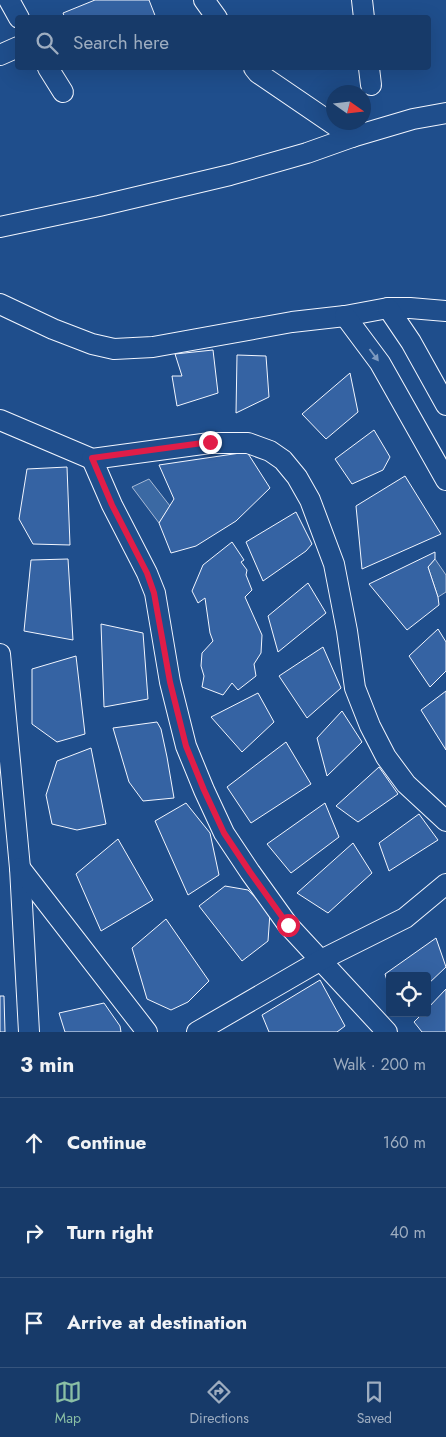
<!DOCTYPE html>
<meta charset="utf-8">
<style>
:root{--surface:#173a69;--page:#20416f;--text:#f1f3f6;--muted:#9eadc0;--line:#36547d;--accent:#8abfa5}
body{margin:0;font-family:Jost,sans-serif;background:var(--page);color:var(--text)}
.controls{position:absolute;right:15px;bottom:15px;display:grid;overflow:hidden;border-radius:5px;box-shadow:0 5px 20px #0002}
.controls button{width:45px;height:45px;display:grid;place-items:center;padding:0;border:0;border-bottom:1px solid var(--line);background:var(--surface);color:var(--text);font:25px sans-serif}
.compass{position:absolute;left:326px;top:85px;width:45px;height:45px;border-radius:50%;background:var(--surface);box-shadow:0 5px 20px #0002;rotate:104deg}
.stop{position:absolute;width:15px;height:15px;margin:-11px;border:4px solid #e11d48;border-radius:50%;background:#fff}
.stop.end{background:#e11d48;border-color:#fff;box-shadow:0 1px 5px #0008}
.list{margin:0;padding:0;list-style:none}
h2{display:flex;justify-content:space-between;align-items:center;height:65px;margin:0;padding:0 20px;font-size:21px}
h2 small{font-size:16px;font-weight:400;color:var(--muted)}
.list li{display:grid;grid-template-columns:32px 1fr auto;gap:15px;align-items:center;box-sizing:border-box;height:90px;padding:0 20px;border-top:1px solid var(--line)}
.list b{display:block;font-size:19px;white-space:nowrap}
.list em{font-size:16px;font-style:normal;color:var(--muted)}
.icon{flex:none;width:28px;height:28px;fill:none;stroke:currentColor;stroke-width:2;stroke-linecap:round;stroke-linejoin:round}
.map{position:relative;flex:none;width:446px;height:1032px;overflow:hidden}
.search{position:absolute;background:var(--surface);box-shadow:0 5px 20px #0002;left:15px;right:15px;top:15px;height:55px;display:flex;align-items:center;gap:12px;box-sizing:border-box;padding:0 18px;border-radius:5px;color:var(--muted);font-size:19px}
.sheet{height:335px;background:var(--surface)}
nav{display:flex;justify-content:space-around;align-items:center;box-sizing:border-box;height:70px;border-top:1px solid var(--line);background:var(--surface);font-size:14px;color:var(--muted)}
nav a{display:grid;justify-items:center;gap:2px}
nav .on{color:var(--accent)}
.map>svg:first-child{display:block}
.water{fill:#3b69a3;stroke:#a8bbd7}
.building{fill:#3563a3;stroke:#f2f6ff}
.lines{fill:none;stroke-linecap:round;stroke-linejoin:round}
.minor-casing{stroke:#f2f6ff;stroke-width:22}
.minor{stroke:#1f4e8c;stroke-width:20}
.oneway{fill:#7e9ac0}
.route{stroke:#e11d48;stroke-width:6}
</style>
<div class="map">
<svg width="446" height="1032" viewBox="0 0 446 1032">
<rect width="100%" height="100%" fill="#1f4e8c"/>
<g class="water">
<path d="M149,479L170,506L159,523L132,487Z"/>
<path d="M435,559L446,575V592L438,597L428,567Z"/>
</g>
<g class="building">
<path d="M95,0H149L156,18H65L63,13Z"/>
<path d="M213,350L218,393L177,406L172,376H182L175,354Z"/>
<path d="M237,355L266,356L269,397L236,413Z"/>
<path d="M350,373L358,412L326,439L302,414Z"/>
<path d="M374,430L390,457L383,470L352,484L335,459Z"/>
<path d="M247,452L270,488L236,521L196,546L171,553L159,523L174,499L159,465Z"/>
<path d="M67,467L70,545L33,544L19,519L27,469Z"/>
<path d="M405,476L441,534L362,569L356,506Z"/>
<path d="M296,512L312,544L306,551L263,581L246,542Z"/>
<path d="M232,542L244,560L241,562L247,570L246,575L252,590L245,597L262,635L261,653L254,664L256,676L238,690L232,683L223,695L202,687L204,676L201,666L202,653L213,641L210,633L205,598L198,603L192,591L203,565Z"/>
<path d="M435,552V559L428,567L438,597L439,605L407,630L369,584Z"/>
<path d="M68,559L73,640L24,631L31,560Z"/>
<path d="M308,583L326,613L278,652L268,616Z"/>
<path d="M101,624L143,633L148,699L104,707Z"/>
<path d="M438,629L446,642V671L430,687L409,656Z"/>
<path d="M323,647L341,688L307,718L279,676Z"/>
<path d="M76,656L85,734L57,742L32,724V669Z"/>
<path d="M446,691V750L421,710Z"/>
<path d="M258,693L274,722L242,752L211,717Z"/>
<path d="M342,711L362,742L327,776L317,738Z"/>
<path d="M157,722L161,729L167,757L174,798L143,801L129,782L113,728Z"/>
<path d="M286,742L311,784L251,823L227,787Z"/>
<path d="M91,748L106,824L77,830L52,824L46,795L57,761Z"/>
<path d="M379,767L398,794L358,822L336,806Z"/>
<path d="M186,803L210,833L219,875L188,895L155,821Z"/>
<path d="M325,803L339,837L291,873L267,844Z"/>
<path d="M419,814L438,840L389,871L379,843Z"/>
<path d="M118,839L153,900L101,931L76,874Z"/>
<path d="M353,843L372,873L328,913L297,893Z"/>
<path d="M225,886L248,890L270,913L268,941L242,961L199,906Z"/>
<path d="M166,919L209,981L188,1002L171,1010L147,999L132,948Z"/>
<path d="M436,938L446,967L427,985V976H390V990L385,974Z"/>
<path d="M320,980L345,1026L337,1032H269L262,1015Z"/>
<path d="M446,989V1032H422L414,1022L423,1013H427V1009Z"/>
<path d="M0,996H4L5,1032H0Z"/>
<path d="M104,1003L120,1026L121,1032H65L59,1013Z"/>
</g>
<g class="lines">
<g class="minor-casing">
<g id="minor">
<path d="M9,0L19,18"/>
<path d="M204,0L217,18"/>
<path d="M362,0L364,18"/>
<path d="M0,55L18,47"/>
<path d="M48,68L63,92"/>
<path d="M254,68L258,73L352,137"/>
<path d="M369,68L371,85"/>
<path d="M0,227L99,206L230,175L307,153L352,137L413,119L446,113"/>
<path d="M0,304L53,329L92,344L114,349L153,347L292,322L345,316L388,308H410L446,311"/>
<path d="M388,308L411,342L446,405"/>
<path d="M345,316L380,363L446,480"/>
<path d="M0,420L92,459L210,443H248L270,451L283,460L297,477L310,500L334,564L347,631L355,688L370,726L386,757L406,784L446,821"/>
<path d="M92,459L112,505L147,573L155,593L170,682L186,746L204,790L224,833L250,872L288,925L387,1032"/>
<path d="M0,654L20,868L29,1032"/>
<path d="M20,868L147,1032"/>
<path d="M197,1032L321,960L405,918L446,884"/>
</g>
</g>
<use href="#minor" class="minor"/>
</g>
<defs><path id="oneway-solid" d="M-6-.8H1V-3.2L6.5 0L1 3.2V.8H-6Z" transform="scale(1.25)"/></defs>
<use class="oneway" href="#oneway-solid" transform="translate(374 355) rotate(53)"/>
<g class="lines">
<path class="route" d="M210,442L92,458L112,505L147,573L154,593L170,682L186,746L204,790L224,833L250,872L288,925"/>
</g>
</svg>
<div class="controls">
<button><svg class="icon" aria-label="locate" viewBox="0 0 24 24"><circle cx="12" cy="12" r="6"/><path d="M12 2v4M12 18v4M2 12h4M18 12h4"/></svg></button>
</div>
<svg class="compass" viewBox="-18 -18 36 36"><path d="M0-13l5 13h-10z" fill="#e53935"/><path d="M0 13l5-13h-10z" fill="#9eadc0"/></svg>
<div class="stop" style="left:288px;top:925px"></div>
<div class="stop end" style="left:210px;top:442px"></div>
<div class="search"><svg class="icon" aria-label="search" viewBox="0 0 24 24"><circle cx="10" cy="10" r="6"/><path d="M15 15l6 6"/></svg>Search here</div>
</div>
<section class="sheet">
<h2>3 min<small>Walk · 200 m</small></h2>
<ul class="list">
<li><svg class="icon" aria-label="ahead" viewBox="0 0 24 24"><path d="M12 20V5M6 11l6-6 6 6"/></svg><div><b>Continue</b></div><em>160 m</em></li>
<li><svg class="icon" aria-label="right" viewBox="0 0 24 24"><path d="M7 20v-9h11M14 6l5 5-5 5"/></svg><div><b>Turn right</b></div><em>40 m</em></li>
<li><svg class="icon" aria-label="arrive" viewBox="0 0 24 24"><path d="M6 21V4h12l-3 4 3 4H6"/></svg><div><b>Arrive at destination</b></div></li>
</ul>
</section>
<nav>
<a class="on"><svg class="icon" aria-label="map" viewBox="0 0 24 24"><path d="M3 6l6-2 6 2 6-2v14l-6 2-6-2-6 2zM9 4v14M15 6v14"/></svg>Map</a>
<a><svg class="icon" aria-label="directions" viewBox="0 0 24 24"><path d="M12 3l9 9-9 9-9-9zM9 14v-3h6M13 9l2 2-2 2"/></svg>Directions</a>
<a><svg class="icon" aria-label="saved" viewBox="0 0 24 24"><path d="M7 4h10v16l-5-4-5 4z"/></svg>Saved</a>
</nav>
